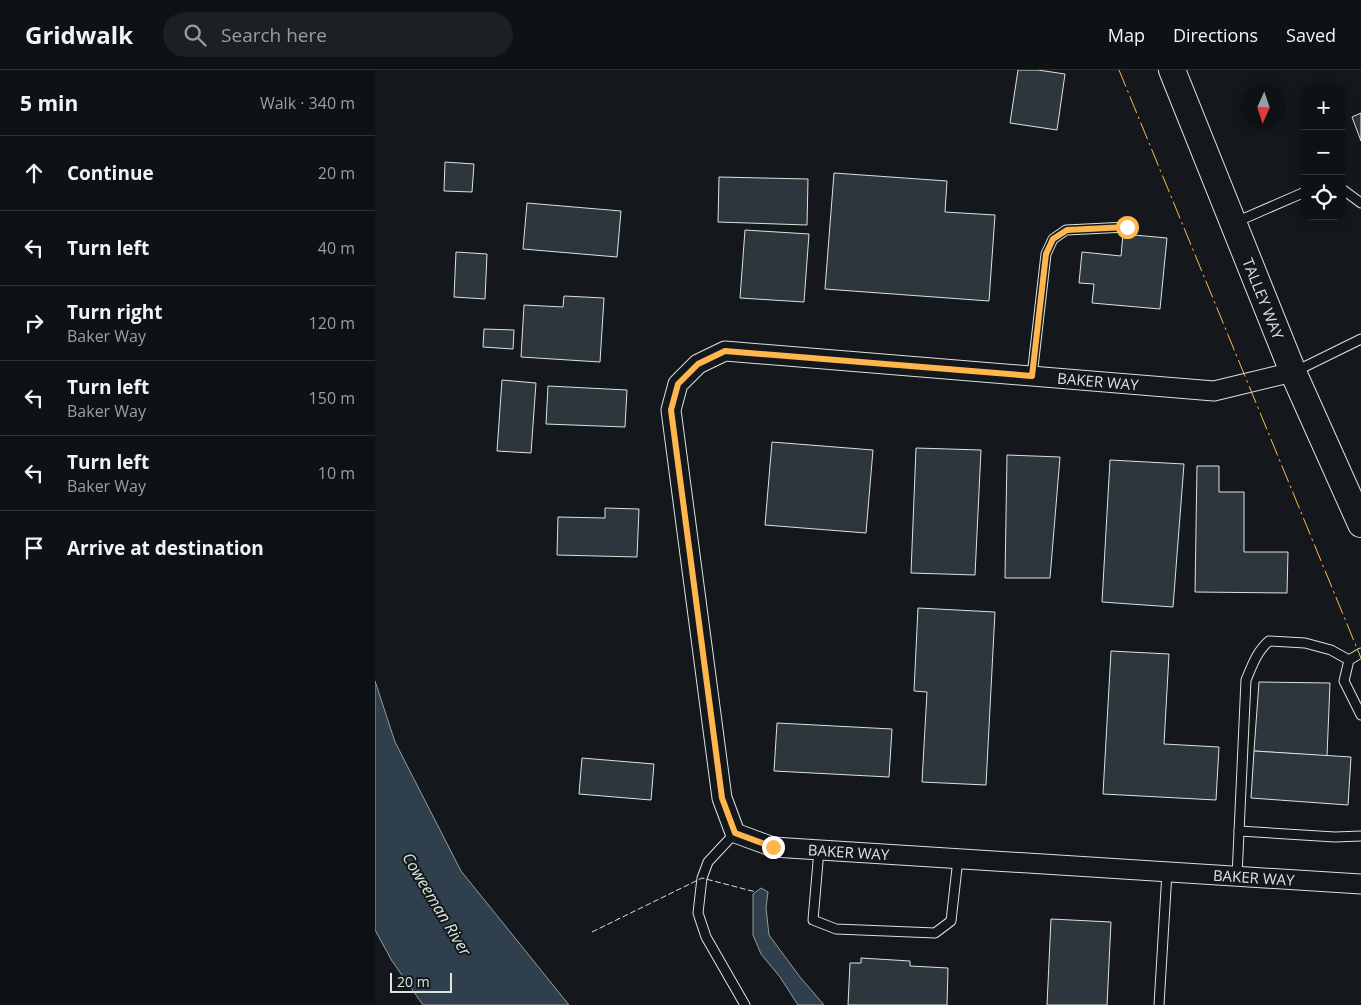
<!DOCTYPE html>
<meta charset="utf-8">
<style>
:root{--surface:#0f1215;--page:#1d2022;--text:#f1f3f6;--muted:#9b9ea0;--line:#2f3234}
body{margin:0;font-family:"Open Sans",sans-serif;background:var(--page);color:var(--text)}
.controls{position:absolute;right:15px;top:15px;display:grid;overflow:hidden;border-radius:10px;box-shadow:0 2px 12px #0003}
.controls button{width:45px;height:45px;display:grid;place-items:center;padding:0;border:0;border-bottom:1px solid var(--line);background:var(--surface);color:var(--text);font:25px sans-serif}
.compass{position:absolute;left:866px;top:15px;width:45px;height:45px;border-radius:50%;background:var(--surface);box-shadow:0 2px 12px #0003;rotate:183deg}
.scale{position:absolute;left:15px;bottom:12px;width:62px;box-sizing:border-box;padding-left:5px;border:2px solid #d8e6dc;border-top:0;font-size:14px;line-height:18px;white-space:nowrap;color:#d8e6dc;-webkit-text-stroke:4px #14181c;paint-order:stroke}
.stop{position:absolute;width:15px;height:15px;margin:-11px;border:4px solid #ffb74d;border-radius:50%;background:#fff}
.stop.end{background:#ffb74d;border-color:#fff;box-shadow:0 1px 5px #0008}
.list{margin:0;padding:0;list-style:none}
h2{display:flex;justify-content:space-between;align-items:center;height:65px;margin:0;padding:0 20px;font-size:21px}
h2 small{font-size:16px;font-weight:400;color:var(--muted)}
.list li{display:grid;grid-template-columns:32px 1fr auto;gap:15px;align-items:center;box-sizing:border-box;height:75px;padding:0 20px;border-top:1px solid var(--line)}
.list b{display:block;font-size:19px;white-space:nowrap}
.list p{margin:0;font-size:16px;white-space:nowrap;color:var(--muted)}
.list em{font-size:16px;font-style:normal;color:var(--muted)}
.icon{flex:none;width:28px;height:28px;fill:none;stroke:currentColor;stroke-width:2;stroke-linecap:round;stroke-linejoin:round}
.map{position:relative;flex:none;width:986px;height:935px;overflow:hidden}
header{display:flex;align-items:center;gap:30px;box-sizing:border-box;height:70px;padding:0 25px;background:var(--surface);border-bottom:1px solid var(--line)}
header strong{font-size:24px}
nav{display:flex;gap:28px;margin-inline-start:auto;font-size:18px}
.search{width:350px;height:45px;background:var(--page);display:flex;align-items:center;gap:12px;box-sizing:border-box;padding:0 18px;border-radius:28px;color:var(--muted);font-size:19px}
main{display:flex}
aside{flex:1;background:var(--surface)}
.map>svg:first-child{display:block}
.water{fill:#2f3f4d;stroke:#939e99}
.building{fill:#2c363c;stroke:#d8e6dc}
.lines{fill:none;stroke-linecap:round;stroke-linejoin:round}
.lane-casing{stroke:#d8e6dc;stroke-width:11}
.street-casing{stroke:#d8e6dc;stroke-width:21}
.secondary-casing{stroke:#d8e6dc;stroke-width:28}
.lane{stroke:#14181c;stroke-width:9}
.street{stroke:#14181c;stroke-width:19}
.secondary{stroke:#14181c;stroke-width:26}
.fence{stroke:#d8e6dc;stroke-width:1;stroke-dasharray:6 2.5;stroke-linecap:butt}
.power{stroke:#ffb74d;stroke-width:1;stroke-dasharray:18 4 2.5 4;stroke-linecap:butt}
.route{stroke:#ffb74d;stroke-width:6}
.labels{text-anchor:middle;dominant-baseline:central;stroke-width:4;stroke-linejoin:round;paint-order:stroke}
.street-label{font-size:15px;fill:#d8e6dc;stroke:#14181c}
.water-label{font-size:16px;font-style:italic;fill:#d8e6dc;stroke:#14181c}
</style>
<header>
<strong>Gridwalk</strong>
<div class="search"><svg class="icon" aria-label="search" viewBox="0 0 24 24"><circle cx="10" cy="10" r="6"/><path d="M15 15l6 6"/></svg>Search here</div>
<nav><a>Map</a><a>Directions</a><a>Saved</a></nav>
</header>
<main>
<aside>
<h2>5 min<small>Walk · 340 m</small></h2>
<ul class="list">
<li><svg class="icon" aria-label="ahead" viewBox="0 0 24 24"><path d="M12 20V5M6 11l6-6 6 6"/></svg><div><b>Continue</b></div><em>20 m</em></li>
<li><svg class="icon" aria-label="left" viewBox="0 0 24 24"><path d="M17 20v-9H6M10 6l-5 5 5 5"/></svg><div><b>Turn left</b></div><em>40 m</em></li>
<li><svg class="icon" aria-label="right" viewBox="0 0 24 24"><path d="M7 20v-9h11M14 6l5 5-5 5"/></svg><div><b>Turn right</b><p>Baker Way</p></div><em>120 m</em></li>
<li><svg class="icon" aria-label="left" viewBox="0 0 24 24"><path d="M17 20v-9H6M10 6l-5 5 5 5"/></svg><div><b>Turn left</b><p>Baker Way</p></div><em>150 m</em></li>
<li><svg class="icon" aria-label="left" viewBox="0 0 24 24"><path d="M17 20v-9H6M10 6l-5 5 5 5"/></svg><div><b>Turn left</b><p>Baker Way</p></div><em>10 m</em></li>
<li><svg class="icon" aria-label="arrive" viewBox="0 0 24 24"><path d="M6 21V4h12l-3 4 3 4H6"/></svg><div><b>Arrive at destination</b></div></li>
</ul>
</aside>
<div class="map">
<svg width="986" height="935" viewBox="0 0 986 935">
<rect width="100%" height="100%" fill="#14181c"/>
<g class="water">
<path d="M0,611L20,672L86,801L194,935H48L17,891L0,860Z"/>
<path d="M386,818L393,822L391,838L394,865L425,907L449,935H423L405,907L386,884L378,865V824Z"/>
</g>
<g class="building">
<path d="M643,0H663L690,4L682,60L635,53Z"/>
<path d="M986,43V71L977,47Z"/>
<path d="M70,92L99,94L97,122L69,121Z"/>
<path d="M459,103L572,111L570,142L620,145L614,231L450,219Z"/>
<path d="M344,107L433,109L432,155L343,152Z"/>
<path d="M152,133L246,141L242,187L148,179Z"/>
<path d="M370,160L434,164L429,232L365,228Z"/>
<path d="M748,164L792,168L785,239L717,233L719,214L704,213L707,182L746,186Z"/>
<path d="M81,182L112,184L110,229L79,227Z"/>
<path d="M189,226L229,228L225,292L146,287L149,235L188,237Z"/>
<path d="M109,259L139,260L138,279L108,277Z"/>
<path d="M127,310L161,313L156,383L122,381Z"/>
<path d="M173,316L252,320L250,357L171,354Z"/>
<path d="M397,372L498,380L491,463L390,455Z"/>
<path d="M541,378L606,380L600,505L536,503Z"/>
<path d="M632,385L685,387L675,508H630Z"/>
<path d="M735,390L809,394L798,537L727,532Z"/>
<path d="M822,396H844V422H869V482H913L912,523L820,522Z"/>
<path d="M230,438L264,439L262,487L182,485L183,447L230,448Z"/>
<path d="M543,538L620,542L611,715L547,712L552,622L539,621Z"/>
<path d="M736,581L794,584L789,674L844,677L841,730L728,724Z"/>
<path d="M884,612L955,613L952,686L879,681Z"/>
<path d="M402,653L517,659L514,707L399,701Z"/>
<path d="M879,681L976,687L973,735L876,728Z"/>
<path d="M207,688L279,694L276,730L204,724Z"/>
<path d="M676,849L736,852L732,935H672Z"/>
<path d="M486,888L535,891V896L573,898L572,935H473L475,893H486Z"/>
</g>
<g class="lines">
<g class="lane-casing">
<g id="lane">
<path d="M967,119L986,133"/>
<path d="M861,152L930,122"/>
<path d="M921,301L986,269"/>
<path d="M657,306L671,184L678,169L691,160L752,157"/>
<path d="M986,583L974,590L969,611L986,645"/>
<path d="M864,761L960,767L986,766"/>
<path d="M360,763L333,792L327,808L323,843L331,867L370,935"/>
<path d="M444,780L438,850L461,859L560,863L576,851L583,789"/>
<path d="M862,806L871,610C877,596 882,581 894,571L930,573L956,580L974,590"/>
<path d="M784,935L792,802"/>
</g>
</g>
<g class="street-casing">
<g id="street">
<path id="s1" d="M918,302L839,321L350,281L323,294L303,314L296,340L347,728L360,763L398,777L986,814"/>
</g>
</g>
<g class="secondary-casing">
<g id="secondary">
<path id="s2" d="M797,0L918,302L986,454"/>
</g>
</g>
<use href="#lane" class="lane"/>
<use href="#street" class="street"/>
<use href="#secondary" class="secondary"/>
<path class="fence" d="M217,862L327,808L381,822"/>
<path class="power" d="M744,0L986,588"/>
</g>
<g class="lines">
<path class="route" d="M398,777L360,763L347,728L296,340L303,314L323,294L350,281L657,306L671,184L678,169L692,160L752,157"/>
</g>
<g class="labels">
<g class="street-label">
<text stroke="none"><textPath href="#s2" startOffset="246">TALLEY WAY</textPath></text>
<text transform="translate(723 311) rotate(5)">BAKER WAY</text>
<text stroke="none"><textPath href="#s1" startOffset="1202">BAKER WAY</textPath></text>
<text stroke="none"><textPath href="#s1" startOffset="1608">BAKER WAY</textPath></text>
</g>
<g class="water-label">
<text transform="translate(62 834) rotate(59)">Coweeman River</text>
</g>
</g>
</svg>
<div class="controls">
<button>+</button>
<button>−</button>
<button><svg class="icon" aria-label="locate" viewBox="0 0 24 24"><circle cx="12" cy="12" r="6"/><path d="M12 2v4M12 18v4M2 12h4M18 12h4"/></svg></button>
</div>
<svg class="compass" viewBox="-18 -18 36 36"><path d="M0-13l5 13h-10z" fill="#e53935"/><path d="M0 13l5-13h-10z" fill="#9b9ea0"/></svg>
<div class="scale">20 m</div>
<div class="stop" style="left:752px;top:157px"></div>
<div class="stop end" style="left:398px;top:777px"></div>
</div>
</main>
